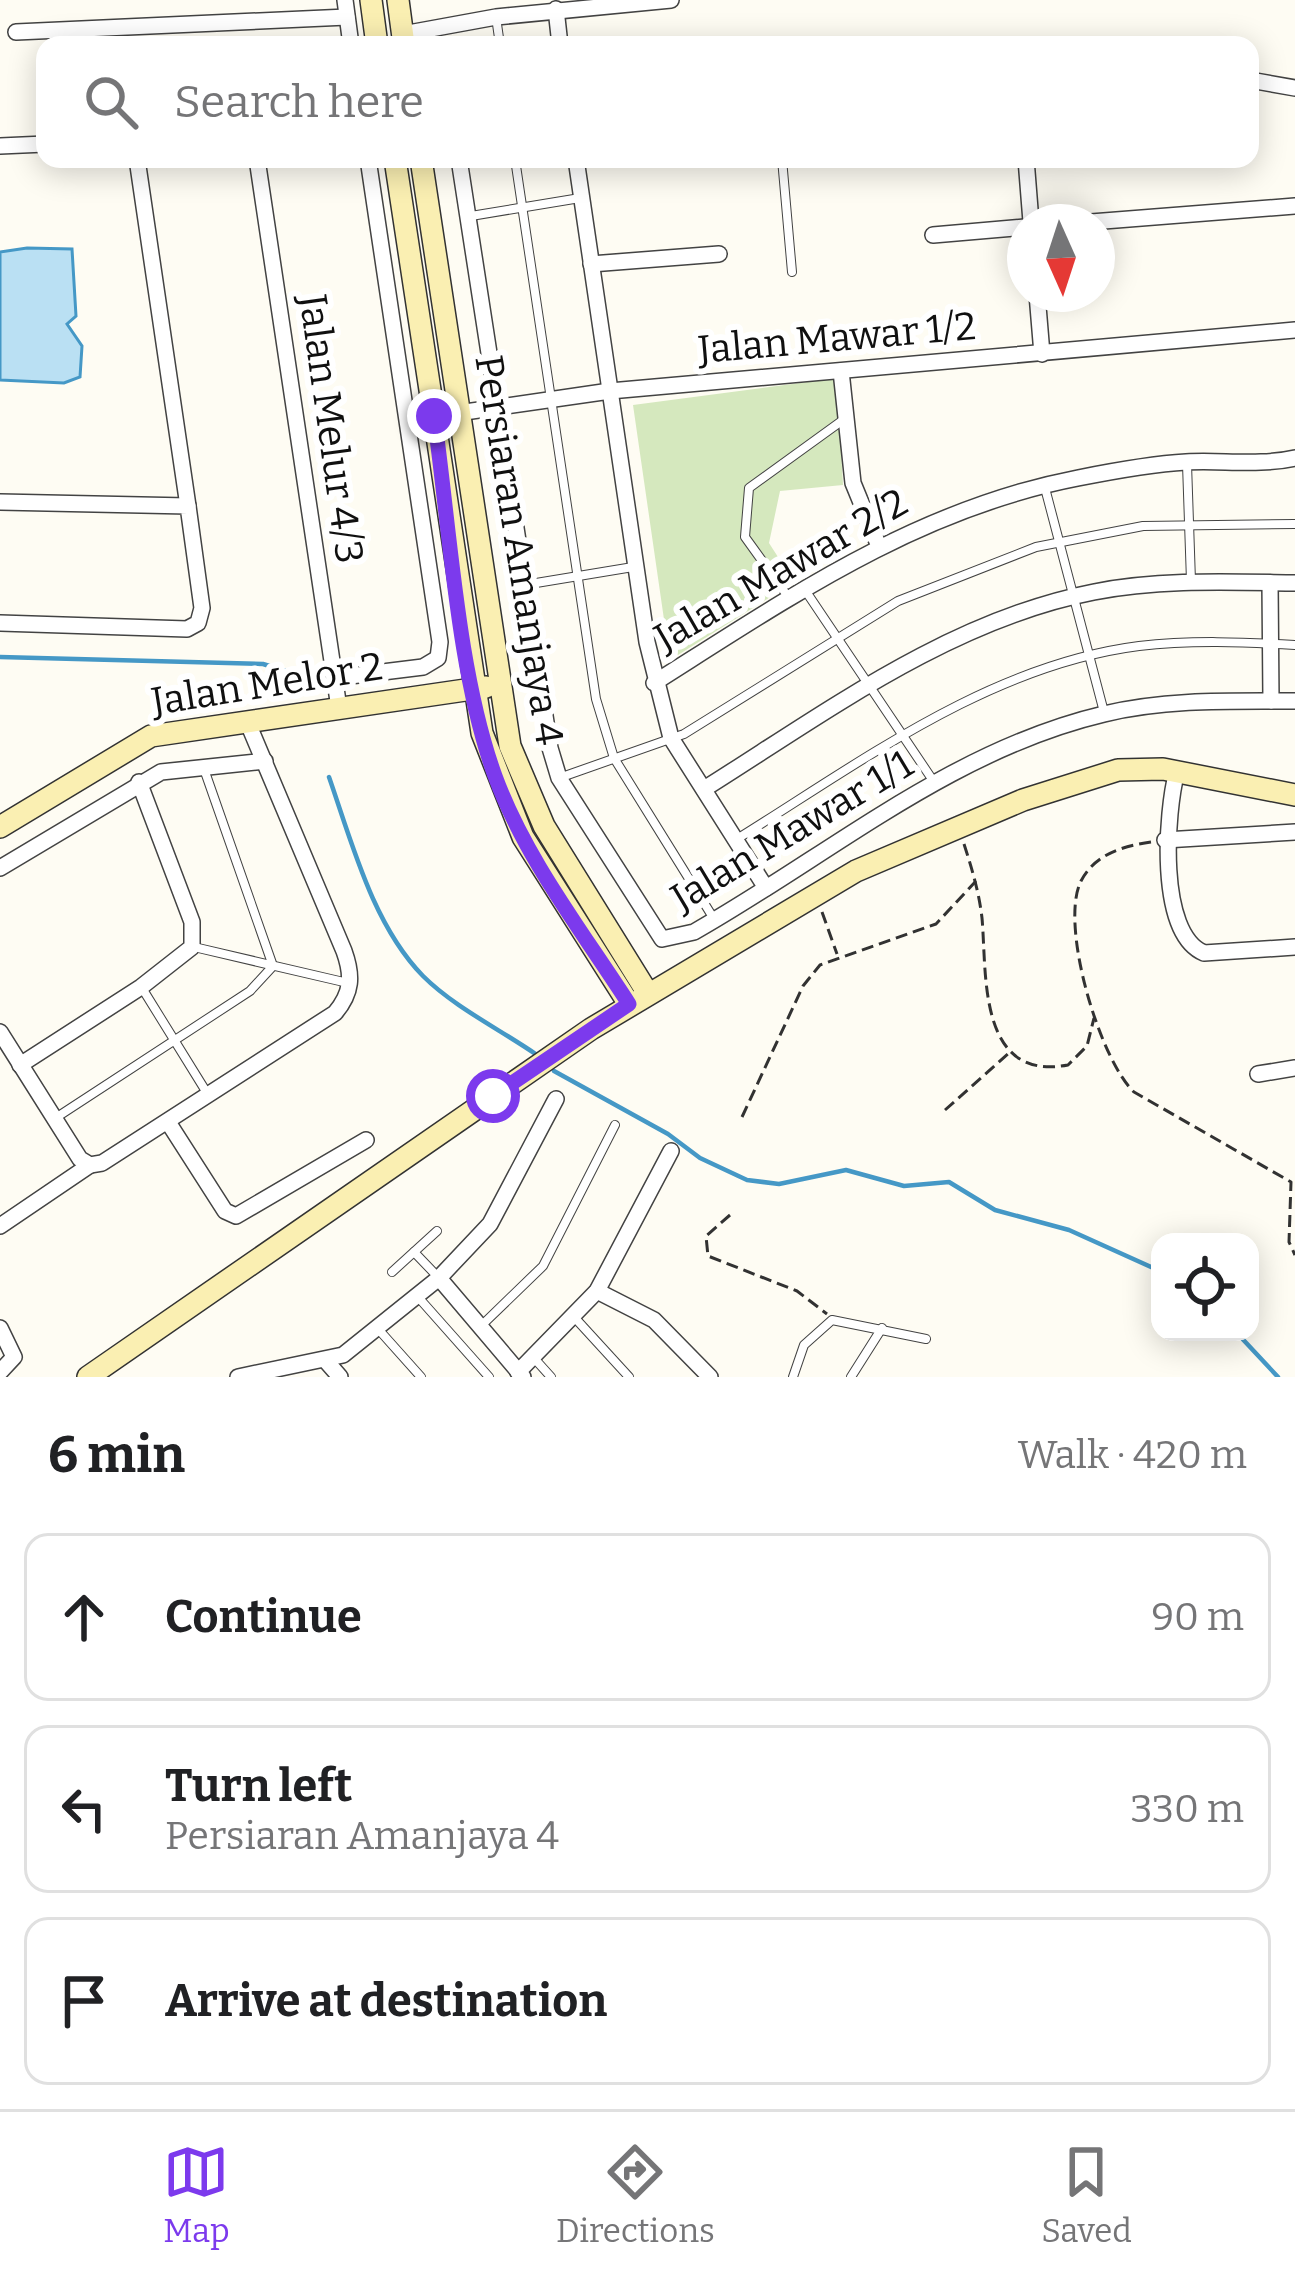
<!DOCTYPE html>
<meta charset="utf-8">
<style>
:root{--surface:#fff;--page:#f6f6f6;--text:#202124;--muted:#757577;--line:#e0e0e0;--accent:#7c3aed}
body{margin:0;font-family:Bitter,serif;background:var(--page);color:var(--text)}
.controls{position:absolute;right:36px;bottom:36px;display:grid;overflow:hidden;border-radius:24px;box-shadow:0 6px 30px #0003}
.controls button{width:108px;height:108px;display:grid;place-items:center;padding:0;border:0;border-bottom:3px solid var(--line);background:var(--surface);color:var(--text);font:60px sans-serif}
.compass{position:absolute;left:1007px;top:204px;width:108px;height:108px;border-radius:50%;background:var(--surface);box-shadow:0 6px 30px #0003;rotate:177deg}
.stop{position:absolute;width:36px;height:36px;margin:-27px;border:9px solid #7c3aed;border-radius:50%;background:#fff}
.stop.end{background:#7c3aed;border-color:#fff;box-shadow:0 3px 12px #0008}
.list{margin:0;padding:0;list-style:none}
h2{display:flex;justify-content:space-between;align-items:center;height:156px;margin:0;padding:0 48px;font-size:51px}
h2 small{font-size:39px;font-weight:400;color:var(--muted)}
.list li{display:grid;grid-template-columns:78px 1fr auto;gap:36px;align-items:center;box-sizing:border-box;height:168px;margin:0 24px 24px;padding:0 24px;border:3px solid var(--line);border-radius:24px}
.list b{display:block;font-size:45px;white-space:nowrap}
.list p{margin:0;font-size:39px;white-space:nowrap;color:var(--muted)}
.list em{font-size:39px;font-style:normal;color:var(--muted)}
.icon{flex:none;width:66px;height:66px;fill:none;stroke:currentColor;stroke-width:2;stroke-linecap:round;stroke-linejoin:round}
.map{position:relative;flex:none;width:1295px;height:1377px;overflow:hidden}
.search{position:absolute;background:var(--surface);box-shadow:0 6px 30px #0003;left:36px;right:36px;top:36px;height:132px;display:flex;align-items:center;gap:30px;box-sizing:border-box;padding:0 42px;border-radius:24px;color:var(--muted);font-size:45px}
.sheet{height:732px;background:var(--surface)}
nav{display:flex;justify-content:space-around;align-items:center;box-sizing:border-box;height:168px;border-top:3px solid var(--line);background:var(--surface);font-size:33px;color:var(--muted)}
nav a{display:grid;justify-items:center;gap:6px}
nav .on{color:var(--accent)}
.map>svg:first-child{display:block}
.green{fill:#d5e8be}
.water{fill:#bae0f3;stroke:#4598c6;stroke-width:3}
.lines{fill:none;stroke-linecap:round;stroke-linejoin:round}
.stream{stroke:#4598c6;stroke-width:4.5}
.lane-casing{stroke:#434343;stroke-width:10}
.street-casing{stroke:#434343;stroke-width:18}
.secondary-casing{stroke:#323232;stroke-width:24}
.path{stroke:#323232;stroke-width:3;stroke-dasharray:12 6;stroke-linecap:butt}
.lane{stroke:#fff;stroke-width:8}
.street{stroke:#fff;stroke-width:15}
.secondary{stroke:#faefb2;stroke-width:21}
.route{stroke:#7c3aed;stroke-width:15}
.labels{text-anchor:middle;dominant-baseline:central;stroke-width:12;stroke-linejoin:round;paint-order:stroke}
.street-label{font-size:39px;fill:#101010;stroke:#fff}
</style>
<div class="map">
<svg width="1295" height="1377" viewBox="0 0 1295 1377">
<rect width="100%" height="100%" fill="#fefcf3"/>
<path class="green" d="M837,378L843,485L780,491L769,543L794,582L678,655L668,647L633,405Z"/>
<path class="water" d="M27,248L72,249L76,316L67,324L82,346L80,377L64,383L0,380V252Z"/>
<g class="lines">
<g class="stream">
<path d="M0,657L263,664L289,672L295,682"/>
<path d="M329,777C352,843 373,925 423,976C454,1007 501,1030 537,1055"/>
<path d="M554,1071L668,1134L700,1158L747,1180L779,1184L846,1170L904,1186L949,1182L995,1210L1069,1230L1160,1271"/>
<path d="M1236,1332L1278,1377"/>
</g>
<g class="lane-casing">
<g id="lane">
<path d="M496,17L500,45"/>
<path d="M515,159L596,699L614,758L714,919"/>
<path d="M782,159L792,272"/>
<path d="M471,216L580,198"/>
<path d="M1187,464L1191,581"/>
<path d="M1045,488L1104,712"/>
<path d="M524,585L633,567"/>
<path d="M805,590L934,782"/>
<path d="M789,598L745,537L749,488L843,420"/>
<path d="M204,769L273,966"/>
<path d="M559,778L684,734L898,601L1036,547L1143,526L1295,524"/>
<path d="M737,839C861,762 990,665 1139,646C1190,640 1244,642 1295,645"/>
<path d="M194,947L348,983"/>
<path d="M142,988L207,1093"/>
<path d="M54,1119L250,991L273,966"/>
<path d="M414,1252L438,1277"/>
<path d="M392,1272L437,1231"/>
<path d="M418,1297L489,1377"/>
<path d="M575,1318L629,1377"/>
<path d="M481,1326L543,1266L615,1125"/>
<path d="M379,1330L421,1377"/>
<path d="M533,1357L551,1377"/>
<path d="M793,1377L804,1345L832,1320L926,1339"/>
<path d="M851,1377L882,1328"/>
</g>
</g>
<g class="street-casing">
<g id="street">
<path d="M345,0L351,45"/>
<path d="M556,9L560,45"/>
<path d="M16,32L347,17"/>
<path d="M403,34L496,17L671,0"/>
<path d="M1250,80L1295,88"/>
<path d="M0,146L45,144"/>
<path d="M137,159L188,506"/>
<path d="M257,159L339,708"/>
<path d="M459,159L550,748L559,778L662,939L694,932C828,856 951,750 1104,714C1165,699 1232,701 1295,701"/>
<path d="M576,159L647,642L671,738L766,888"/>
<path d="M1026,159L1031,222"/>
<path d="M1091,222L1295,206"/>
<path d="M933,235L1025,227"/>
<path d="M591,264L719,254"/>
<path d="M1037,294L1042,354"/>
<path d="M841,371L853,483L878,544"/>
<path d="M458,413L610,391L1295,330"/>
<path d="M0,502L188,506L202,608L198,623L187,629L0,623"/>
<path d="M1270,583L1271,701"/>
<path d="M334,678L423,667L438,658L440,642L368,159"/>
<path d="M654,683C790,597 917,509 1078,478C1113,471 1150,464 1186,462C1222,460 1260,466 1295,458"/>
<path d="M1177,771C1166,812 1157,933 1204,953L1295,947"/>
<path d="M704,789C825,713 950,620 1094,592C1159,579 1229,582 1295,583"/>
<path d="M1165,840L1295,832"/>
<path d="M0,868L161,772L265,761"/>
<path d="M0,1032L80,1159L90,1165L102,1163L335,1013C352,993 353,976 344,951L247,721"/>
<path d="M20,1065L141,987L192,947V922L139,782"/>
<path d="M1258,1074L1295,1068"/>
<path d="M168,1122L225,1211L236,1216L366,1140"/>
<path d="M0,1226L90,1165"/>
<path d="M439,1278L523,1377"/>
<path d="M597,1291L654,1320L710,1377"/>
<path d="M0,1328L14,1357L0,1372"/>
<path d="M327,1362L340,1377"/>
<path d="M518,1372L597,1291L671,1151"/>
<path d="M238,1377L343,1355L439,1278L490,1224L556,1099"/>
</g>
</g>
<g class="secondary-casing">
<g id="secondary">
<path d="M371,0L377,45"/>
<path d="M398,0L404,45"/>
<path d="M395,159L482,733L523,837L629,1004"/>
<path d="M421,159L510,746L544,826L647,992"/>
<path d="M0,827L151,736L486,687"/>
<path d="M88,1377L591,1029L856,871L1023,800L1118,770L1163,769L1295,795"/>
</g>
</g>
<g class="path">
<path d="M1151,842C1123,846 1095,854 1081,881C1059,925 1100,1060 1134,1092L1291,1182L1289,1242L1295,1255"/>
<path d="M964,844C972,869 979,892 982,918C987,973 977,1082 1068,1065L1087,1046L1094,1018"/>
<path d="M822,912L837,954"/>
<path d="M945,1110L1010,1052"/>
<path d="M742,1117L803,986L820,965L936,924L976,881"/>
<path d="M730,1215L706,1236L708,1256L797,1291L827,1314"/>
</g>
<use href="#lane" class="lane"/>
<use href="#street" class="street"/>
<use href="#secondary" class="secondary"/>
</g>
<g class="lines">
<path class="route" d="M434,416C450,528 457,671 495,776C525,858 582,931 629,1004L493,1096"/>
</g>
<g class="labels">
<g class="street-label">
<text transform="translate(837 338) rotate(-5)">Jalan Mawar 1/2</text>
<text transform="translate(331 429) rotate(82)">Jalan Melur 4/3</text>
<text transform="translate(519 550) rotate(81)">Persiaran Amanjaya 4</text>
<text transform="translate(781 570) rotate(-30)">Jalan Mawar 2/2</text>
<text transform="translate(267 684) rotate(-9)">Jalan Melor 2</text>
<text transform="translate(792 831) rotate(-31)">Jalan Mawar 1/1</text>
</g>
</g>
</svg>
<div class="controls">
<button><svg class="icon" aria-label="locate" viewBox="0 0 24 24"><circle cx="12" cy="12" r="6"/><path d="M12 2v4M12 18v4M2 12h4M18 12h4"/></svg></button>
</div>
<svg class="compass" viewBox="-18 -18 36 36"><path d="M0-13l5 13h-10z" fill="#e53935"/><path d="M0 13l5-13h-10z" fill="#757577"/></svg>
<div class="stop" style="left:493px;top:1096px"></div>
<div class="stop end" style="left:434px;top:416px"></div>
<div class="search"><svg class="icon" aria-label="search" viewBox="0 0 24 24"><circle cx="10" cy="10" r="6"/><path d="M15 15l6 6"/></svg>Search here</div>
</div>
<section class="sheet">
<h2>6 min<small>Walk · 420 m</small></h2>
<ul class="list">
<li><svg class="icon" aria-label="ahead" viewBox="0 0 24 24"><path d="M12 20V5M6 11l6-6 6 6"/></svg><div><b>Continue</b></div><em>90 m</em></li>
<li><svg class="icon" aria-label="left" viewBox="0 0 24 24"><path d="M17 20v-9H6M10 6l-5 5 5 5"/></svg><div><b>Turn left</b><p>Persiaran Amanjaya 4</p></div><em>330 m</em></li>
<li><svg class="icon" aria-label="arrive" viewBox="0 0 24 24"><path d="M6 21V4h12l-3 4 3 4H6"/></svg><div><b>Arrive at destination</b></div></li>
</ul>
</section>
<nav>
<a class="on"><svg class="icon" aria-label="map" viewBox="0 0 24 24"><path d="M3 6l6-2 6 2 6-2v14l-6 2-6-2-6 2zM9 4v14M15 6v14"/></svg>Map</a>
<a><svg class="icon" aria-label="directions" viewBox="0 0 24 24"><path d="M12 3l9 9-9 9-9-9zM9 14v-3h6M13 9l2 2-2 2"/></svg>Directions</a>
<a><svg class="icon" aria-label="saved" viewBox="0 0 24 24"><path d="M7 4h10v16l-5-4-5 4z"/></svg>Saved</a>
</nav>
